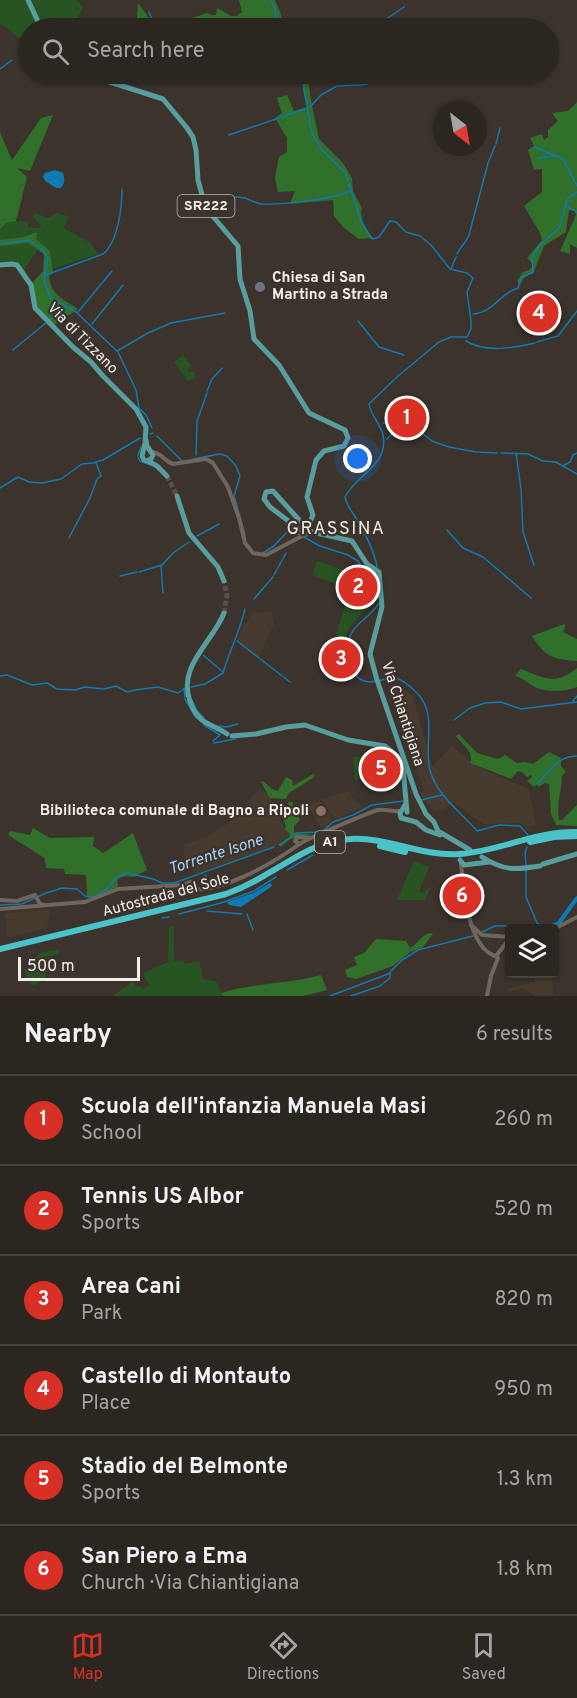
<!DOCTYPE html>
<meta charset="utf-8">
<style>
:root{--surface:#2c2621;--page:#342e2a;--text:#f1f3f6;--muted:#a6a5a5;--line:#48433f;--accent:#d93025}
body{margin:0;font-family:Overpass,sans-serif;background:var(--page);color:var(--text)}
.controls{position:absolute;right:18px;bottom:18px;display:grid;overflow:hidden;border-radius:6px;box-shadow:0 2px 4px #0004}
.controls button{width:54px;height:54px;display:grid;place-items:center;padding:0;border:0;border-bottom:2px solid var(--line);background:var(--surface);color:var(--text);font:30px sans-serif}
.compass{position:absolute;left:433px;top:102px;width:54px;height:54px;border-radius:50%;background:var(--surface);box-shadow:0 2px 4px #0004;rotate:149deg}
.scale{position:absolute;left:18px;bottom:15px;width:122px;box-sizing:border-box;padding-left:6px;border:3px solid #f4efea;border-top:0;font-size:16px;line-height:21px;white-space:nowrap;color:#f4efea;-webkit-text-stroke:4px #3b332c;paint-order:stroke}
.you{position:absolute;left:358px;top:459px;width:21px;height:21px;margin:-15px;border:4px solid #fff;border-radius:50%;background:#1a73e8;box-shadow:0 0 0 9px #1a73e833}
.badge{display:grid;place-items:center;width:39px;height:39px;border-radius:50%;background:var(--accent);color:#fff;font-size:20px;font-weight:700}
.pin{position:absolute;translate:-50% -50%;border:3px solid #fff;box-shadow:0 2px 6px #0006}
.list{margin:0;padding:0;list-style:none}
h2{display:flex;justify-content:space-between;align-items:center;height:78px;margin:0;padding:0 24px;font-size:26px}
h2 small{font-size:20px;font-weight:400;color:var(--muted)}
.list li{display:grid;grid-template-columns:39px 1fr auto;gap:18px;align-items:center;box-sizing:border-box;height:90px;padding:0 24px;border-top:2px solid var(--line)}
.list b{display:block;font-size:22px;white-space:nowrap}
.list p{margin:0;font-size:20px;white-space:nowrap;color:var(--muted)}
.list em{font-size:20px;font-style:normal;color:var(--muted)}
.icon{flex:none;width:33px;height:33px;fill:none;stroke:currentColor;stroke-width:2;stroke-linecap:round;stroke-linejoin:round}
.map{position:relative;flex:none;width:577px;height:996px;overflow:hidden}
.search{position:absolute;background:var(--surface);box-shadow:0 2px 4px #0004;left:18px;right:18px;top:18px;height:66px;display:flex;align-items:center;gap:15px;box-sizing:border-box;padding:0 21px;border-radius:33px;color:var(--muted);font-size:22px}
.sheet{height:618px;background:var(--surface)}
nav{display:flex;justify-content:space-around;align-items:center;box-sizing:border-box;height:84px;border-top:2px solid var(--line);background:var(--surface);font-size:16px;color:var(--muted)}
nav a{display:grid;justify-items:center;gap:3px}
nav .on{color:var(--accent)}
.map>svg:first-child{display:block}
.built{fill:#473b2f}
.green{fill:#285423}
.forest{fill:#31702a}
.water{fill:#107ab2}
.lines{fill:none;stroke-linecap:round;stroke-linejoin:round}
.stream{stroke:#107ab2;stroke-width:1.5}
.river{stroke:#107ab2;stroke-width:4}
.major-tunnel{stroke:#574f48;stroke-width:5;stroke-dasharray:5 2.5;stroke-linecap:butt}
.minor{stroke:#6f675f;stroke-width:4}
.major{stroke:#599e9e;stroke-width:5}
.highway{stroke:#4ac3c8;stroke-width:6}
.worship-dot{fill:#6b7280;stroke:#3b332c;stroke-width:2}
.education-dot{fill:#8d6e63;stroke:#3b332c;stroke-width:2}
.labels{text-anchor:middle;dominant-baseline:central;stroke-width:4.5;stroke-linejoin:round;paint-order:stroke}
.shield{fill:#3b332c;stroke:#bcb7b1;stroke-width:1.5}
.shield-label{font-size:14px;font-weight:bold;fill:#f4efea}
.poi-label{font-size:15px;font-weight:bold;fill:#f4efea;stroke:#3b332c;text-anchor:start}
.street-label{font-size:15px;fill:#f4efea;stroke:#3b332c}
.water-label{font-size:16px;font-style:italic;fill:#a8d1f0;stroke:#3b332c}
.quarter-label{font-size:18px;letter-spacing:1.5px;fill:#f4efea;stroke:#3b332c}
</style>
<div class="map">
<svg width="577" height="996" viewBox="0 0 577 996">
<rect width="100%" height="100%" fill="#3b332c"/>
<g class="built">
<path d="M271,611L274,624L259,657L237,641L244,622L247,623L253,612L258,613Z"/>
<path d="M397,683L413,696L432,766L452,746L475,766L528,789L536,824L529,827L517,823L483,824L453,802L442,811L439,808L435,812L422,798L420,792L424,790L389,686Z"/>
<path d="M260,789L268,793L285,829L290,836L273,847L194,874L185,859L183,845L206,837L245,812L249,805L247,801Z"/>
<path d="M349,791L356,802L364,806L335,820L323,801V799Z"/>
<path d="M320,800L333,820L322,829L307,805Z"/>
<path d="M50,910L47,928L7,938L5,913Z"/>
<path d="M534,974H551L554,996H535L524,988L509,992L508,989L535,982Z"/>
</g>
<g class="green">
<path d="M0,0H76L83,7L74,24L62,28H28V45L0,23Z"/>
<path d="M36,213L48,218L57,213L68,216L64,228L89,242L98,254L52,269L50,251L36,239L34,233L24,237L0,240V228H3L6,223L16,221L29,222L28,227L40,228L41,225L32,217Z"/>
<path d="M23,242L32,244L38,249L26,267L25,273L20,266L0,264V246Z"/>
<path d="M183,355L192,366L188,369L189,372H194L196,378L188,381L174,362Z"/>
<path d="M317,561L343,570L338,585L312,575Z"/>
<path d="M350,590L372,592V605L350,604V600L345,601V591Z"/>
<path d="M345,605L371,607C345,626 342,634 348,665L343,664C327,648 342,620 345,605Z"/>
<path d="M364,756L366,778L355,780L353,757Z"/>
<path d="M394,759L395,776L368,778L367,762Z"/>
<path d="M414,861L429,867L419,891L423,893L431,886L425,900H397Z"/>
<path d="M174,926V961L183,960L185,964L199,961L203,979L216,981L223,996H113L133,981L136,987L139,986L144,989L149,985L143,973L168,962L169,927Z"/>
<path d="M59,949L58,955L42,957L46,977L33,986L24,971L40,953Z"/>
</g>
<g class="forest">
<path d="M239,0H275L281,14L284,28H163L207,13L211,15H216L217,8L231,16H237L242,12Z"/>
<path d="M138,3L156,28H110L109,26L137,19Z"/>
<path d="M300,74H307L308,77L311,101L319,139L343,163L352,178L353,191L362,208L361,214L364,225L373,238L359,239L343,227L334,216L333,200L290,204L295,191L278,192L275,178L279,157L287,152V138L275,118L282,113L277,98L287,95L294,111L307,107Z"/>
<path d="M577,102V248L570,244V254L560,251L576,215L574,210H569L566,232L544,246L533,274H526L520,285L517,281L523,272L529,270L534,265L527,258L542,240L540,233L524,206L542,192V169L534,170L528,150L534,146L530,138L542,134L544,140L548,137V130L558,121L552,113L568,111Z"/>
<path d="M53,115L30,171L17,168L27,177L16,221L6,223L2,228H0V132L12,160L41,118Z"/>
<path d="M34,233H37L36,239L50,251L53,273L49,276C51,296 64,299 78,309L54,325L35,306L32,283L43,271L44,254L28,243L0,246V240L24,237Z"/>
<path d="M564,624L566,625L563,632L577,639V661C553,659 546,658 532,636Z"/>
<path d="M577,668V687C565,692 544,693 533,686C526,682 523,678 515,676L521,669C544,678 555,686 577,668Z"/>
<path d="M459,734L477,753L498,759L505,755L517,763L525,762L533,764L549,752L561,758V766L566,772L562,775C562,791 556,804 559,820H562L577,805V826L556,825L551,814L549,784L545,783L538,787L537,784L534,787L527,781L532,777L531,775L527,777L522,772L518,771L511,779L470,763C475,752 462,745 456,736Z"/>
<path d="M313,774L315,775L313,778L289,793L286,799L270,798L261,782L263,781L272,789L278,791L286,777L292,780L293,786Z"/>
<path d="M288,802H293L294,811L300,820L294,826V833L315,835C299,838 294,834 281,847L279,845L291,836L285,829L286,826L282,817L289,813Z"/>
<path d="M33,828L50,838L94,837L93,846L103,853L133,833L147,870L134,877C127,876 123,875 117,880L118,887L93,898H87L86,875L65,874L64,869L46,868L45,859L43,857L8,835L10,831L30,835Z"/>
<path d="M430,933L433,934L423,947L410,952L393,966L356,979L347,977L345,970L357,965L354,957L364,953L376,939L406,941L410,948C418,944 421,935 430,933Z"/>
<path d="M321,975L327,990L303,996H223L221,993C253,983 288,984 321,975Z"/>
</g>
<g class="water">
<path d="M55,170L63,173C65,179 65,183 61,188H56L45,181L43,176L45,173Z"/>
<path d="M270,883L272,885L271,887L241,907L229,905L227,902L253,893Z"/>
</g>
<g class="lines">
<g class="stream">
<path d="M271,0L275,8L278,28"/>
<path d="M149,12L155,28"/>
<path d="M373,28L404,7"/>
<path d="M0,69L12,60"/>
<path d="M304,74V90L312,133L321,149L345,172L361,221L371,238L373,239L379,237L390,221L396,222L406,232L420,236L431,245L450,269L467,273L473,278L467,292L471,321V329L467,337H451L439,342L398,376L369,404C371,416 380,423 383,435C389,466 356,474 345,497C347,506 351,510 356,518C363,530 375,553 377,567"/>
<path d="M310,107L321,95L337,86L362,85L408,74"/>
<path d="M229,135L305,109"/>
<path d="M496,144L500,128"/>
<path d="M535,147L563,159L577,186"/>
<path d="M539,158L553,156"/>
<path d="M208,203C220,198 232,195 245,198C251,200 256,204 262,204C280,205 335,199 350,191"/>
<path d="M566,206L577,212"/>
<path d="M0,244L29,240L42,249L48,259C43,277 42,285 54,302L62,304L76,312L118,352L136,390L139,408L146,415L152,428"/>
<path d="M457,254C460,247 466,243 469,235L488,163L495,146"/>
<path d="M451,269L456,257"/>
<path d="M43,276L103,254C118,242 122,208 122,189"/>
<path d="M78,312L112,271"/>
<path d="M473,314C493,313 501,292 518,288L521,278L533,272L532,257L539,246L559,228L568,198L577,192"/>
<path d="M50,320L65,308"/>
<path d="M358,321L379,347L404,355"/>
<path d="M92,324L123,285"/>
<path d="M466,341C485,353 513,348 535,343"/>
<path d="M537,342L558,336L577,311"/>
<path d="M13,350L47,322"/>
<path d="M117,351L148,333L171,323L225,313"/>
<path d="M207,391L212,379L222,368"/>
<path d="M383,423L392,424"/>
<path d="M401,426L417,429L432,441L449,447L476,452L497,453"/>
<path d="M150,434L153,433"/>
<path d="M157,436L182,461"/>
<path d="M387,439L393,433"/>
<path d="M501,453L528,454L543,461L556,462L577,474"/>
<path d="M516,453L521,489L523,532L534,565"/>
<path d="M138,455L141,447"/>
<path d="M196,455L197,421L207,393"/>
<path d="M138,457L140,461L150,465"/>
<path d="M193,459L220,454L227,456L236,466L240,476L234,496L245,535"/>
<path d="M563,466L570,462L573,455L577,453"/>
<path d="M0,488L18,477L29,482L42,483L61,479L82,464L93,463L103,460L140,438"/>
<path d="M447,530L463,548L483,557L531,598"/>
<path d="M197,536L219,524"/>
<path d="M304,537L320,546L348,555L358,561L378,593"/>
<path d="M69,538L90,498L97,479L101,476L96,463"/>
<path d="M263,553L274,546L287,532L290,531L300,535"/>
<path d="M161,566L163,593"/>
<path d="M139,572L162,565L173,553L189,542"/>
<path d="M274,575L286,553"/>
<path d="M120,576L137,572"/>
<path d="M372,581L376,571"/>
<path d="M254,599L273,577"/>
<path d="M379,603C369,621 345,625 349,651C352,674 357,687 382,680C387,678 392,676 396,678C403,680 413,689 418,694C438,716 423,745 430,770C436,795 461,812 477,831L499,825L520,826L528,835"/>
<path d="M237,641L290,682"/>
<path d="M203,655L223,672"/>
<path d="M0,676L7,675L32,685L47,683L57,689L75,690L85,687L104,689L116,686L127,692L135,690L158,687L178,693L185,688"/>
<path d="M191,687L205,684L223,673C229,652 240,631 245,609"/>
<path d="M184,689L185,697"/>
<path d="M185,699L196,718"/>
<path d="M192,700L197,711L204,718"/>
<path d="M573,701L577,696"/>
<path d="M454,720L470,708L485,703L501,702L521,709L577,702"/>
<path d="M204,725L220,735L213,741"/>
<path d="M219,726L226,727L238,724"/>
<path d="M214,743L235,739"/>
<path d="M537,784C552,770 555,757 577,756"/>
<path d="M421,800L442,795"/>
<path d="M324,830L333,822L353,815L372,805L404,801"/>
<path d="M279,845L296,833L319,832"/>
<path d="M526,865L525,853L527,847"/>
<path d="M287,870L313,855"/>
<path d="M203,888L206,875"/>
<path d="M0,905L22,904L46,893L62,888L77,889L85,896L94,897L107,889L117,877L127,873L153,879L162,883H174L274,847"/>
<path d="M207,911L242,914"/>
<path d="M179,914L221,903L254,891L276,877"/>
<path d="M247,914L253,930"/>
<path d="M162,918L169,917"/>
<path d="M480,933L495,926L538,925L526,897V870"/>
<path d="M330,996L388,974L402,960L418,950L473,936"/>
<path d="M351,996L380,986L390,978V973"/>
</g>
<g class="river">
<path d="M538,925L544,928"/>
<path d="M547,928L559,923L577,898"/>
</g>
<g class="major-tunnel">
<path d="M167,476L177,496"/>
<path d="M224,613L227,596L224,581"/>
</g>
<g class="minor">
<path d="M152,452C164,454 163,461 173,464L206,459L213,463L228,487L239,518L245,543L253,553L266,555L304,535L312,533"/>
<path d="M309,838L297,837L295,841L300,844C304,840 370,812 378,810C386,809 393,812 401,811"/>
<path d="M461,863C463,888 468,947 495,956"/>
<path d="M193,889C221,893 275,862 298,845"/>
<path d="M0,900L17,901L35,895L40,904L44,905"/>
<path d="M0,909L85,902L118,889L182,885L191,882L195,886"/>
<path d="M471,925L482,935L510,937"/>
<path d="M554,929L577,917"/>
<path d="M496,956L510,938"/>
<path d="M487,996L491,976L498,958L496,956"/>
</g>
<g class="major">
<path d="M28,0L41,28"/>
<path d="M85,74L163,99L187,128L193,137L196,150L198,180L204,202L210,213L238,246L240,279L250,311L254,339L279,365L309,413L345,430L348,438L344,446L324,451L316,460L307,497L313,515L310,522L305,523L300,521L273,491L266,492L264,499L270,507L299,529L352,541L367,564L379,572L382,607L370,654L377,680L416,794L426,814L434,822L438,831L470,850"/>
<path d="M0,265L12,264L17,265L31,285L35,308L73,347L91,362L103,376L136,409L146,427L145,443L142,456L144,460L147,461L151,459L153,455L147,446L146,440"/>
<path d="M148,461L157,466L167,476"/>
<path d="M177,496L189,533L218,567L224,581"/>
<path d="M224,613C213,642 177,666 190,701C192,708 196,715 202,720C210,726 219,728 227,734"/>
<path d="M232,736L256,734L286,727L305,725L348,740L385,746L397,756L403,768L407,812"/>
<path d="M405,805L400,813L401,818L416,822L426,830L440,835"/>
<path d="M482,857C504,871 515,870 540,866"/>
<path d="M460,860L464,865L489,862"/>
<path d="M543,864L577,854"/>
</g>
<g class="highway">
<path d="M530,842L554,837L577,836"/>
<path d="M380,846L405,852"/>
<path d="M0,949L226,894C240,889 254,882 267,874C294,859 318,840 351,839C388,837 422,857 460,854C500,851 536,831 577,832"/>
</g>
</g>
<circle class="worship-dot" cx="260" cy="287" r="6"/>
<circle class="education-dot" cx="321" cy="811" r="6"/>
<g class="labels">
<g class="shield">
<rect x="177.5" y="195" width="57" height="22" rx="4.5"/>
<rect x="315" y="831" width="30" height="22" rx="4.5"/>
</g>
<g class="shield-label">
<text x="206" y="206">SR222</text>
<text x="330" y="842">A1</text>
</g>
<g class="poi-label">
<text x="272" y="278">Chiesa di San<tspan x="272" dy="17">Martino a Strada</tspan></text>
<text x="309" y="811" text-anchor="end">Bibilioteca comunale di Bagno a Ripoli</text>
</g>
<g class="street-label">
<text transform="translate(82 339) rotate(45)">Via di Tizzano</text>
<text transform="translate(402 714) rotate(72)">Via Chiantigiana</text>
<text transform="translate(166 896) rotate(-15)">Autostrada del Sole</text>
</g>
<g class="water-label">
<text transform="translate(216 855) rotate(-18)">Torrente Isone</text>
</g>
<g class="quarter-label">
<text x="336" y="529">GRASSINA</text>
</g>
</g>
</svg>
<div class="controls">
<button><svg class="icon" aria-label="layers" viewBox="0 0 24 24"><path d="M12 4l9 5-9 5-9-5zM3 14l9 5 9-5"/></svg></button>
</div>
<svg class="compass" viewBox="-18 -18 36 36"><path d="M0-13l5 13h-10z" fill="#e53935"/><path d="M0 13l5-13h-10z" fill="#a6a5a5"/></svg>
<div class="scale">500 m</div>
<div class="you"></div>
<div class="pin badge" style="left:407px;top:418px">1</div>
<div class="pin badge" style="left:358px;top:587px">2</div>
<div class="pin badge" style="left:341px;top:659px">3</div>
<div class="pin badge" style="left:539px;top:313px">4</div>
<div class="pin badge" style="left:381px;top:769px">5</div>
<div class="pin badge" style="left:462px;top:896px">6</div>
<div class="search"><svg class="icon" aria-label="search" viewBox="0 0 24 24"><circle cx="10" cy="10" r="6"/><path d="M15 15l6 6"/></svg>Search here</div>
</div>
<section class="sheet">
<h2>Nearby<small>6 results</small></h2>
<ul class="list">
<li><span class="badge">1</span><div><b>Scuola dell'infanzia Manuela Masi</b><p>School</p></div><em>260 m</em></li>
<li><span class="badge">2</span><div><b>Tennis US Albor</b><p>Sports</p></div><em>520 m</em></li>
<li><span class="badge">3</span><div><b>Area Cani</b><p>Park</p></div><em>820 m</em></li>
<li><span class="badge">4</span><div><b>Castello di Montauto</b><p>Place</p></div><em>950 m</em></li>
<li><span class="badge">5</span><div><b>Stadio del Belmonte</b><p>Sports</p></div><em>1.3 km</em></li>
<li><span class="badge">6</span><div><b>San Piero a Ema</b><p>Church · Via Chiantigiana</p></div><em>1.8 km</em></li>
</ul>
</section>
<nav>
<a class="on"><svg class="icon" aria-label="map" viewBox="0 0 24 24"><path d="M3 6l6-2 6 2 6-2v14l-6 2-6-2-6 2zM9 4v14M15 6v14"/></svg>Map</a>
<a><svg class="icon" aria-label="directions" viewBox="0 0 24 24"><path d="M12 3l9 9-9 9-9-9zM9 14v-3h6M13 9l2 2-2 2"/></svg>Directions</a>
<a><svg class="icon" aria-label="saved" viewBox="0 0 24 24"><path d="M7 4h10v16l-5-4-5 4z"/></svg>Saved</a>
</nav>
